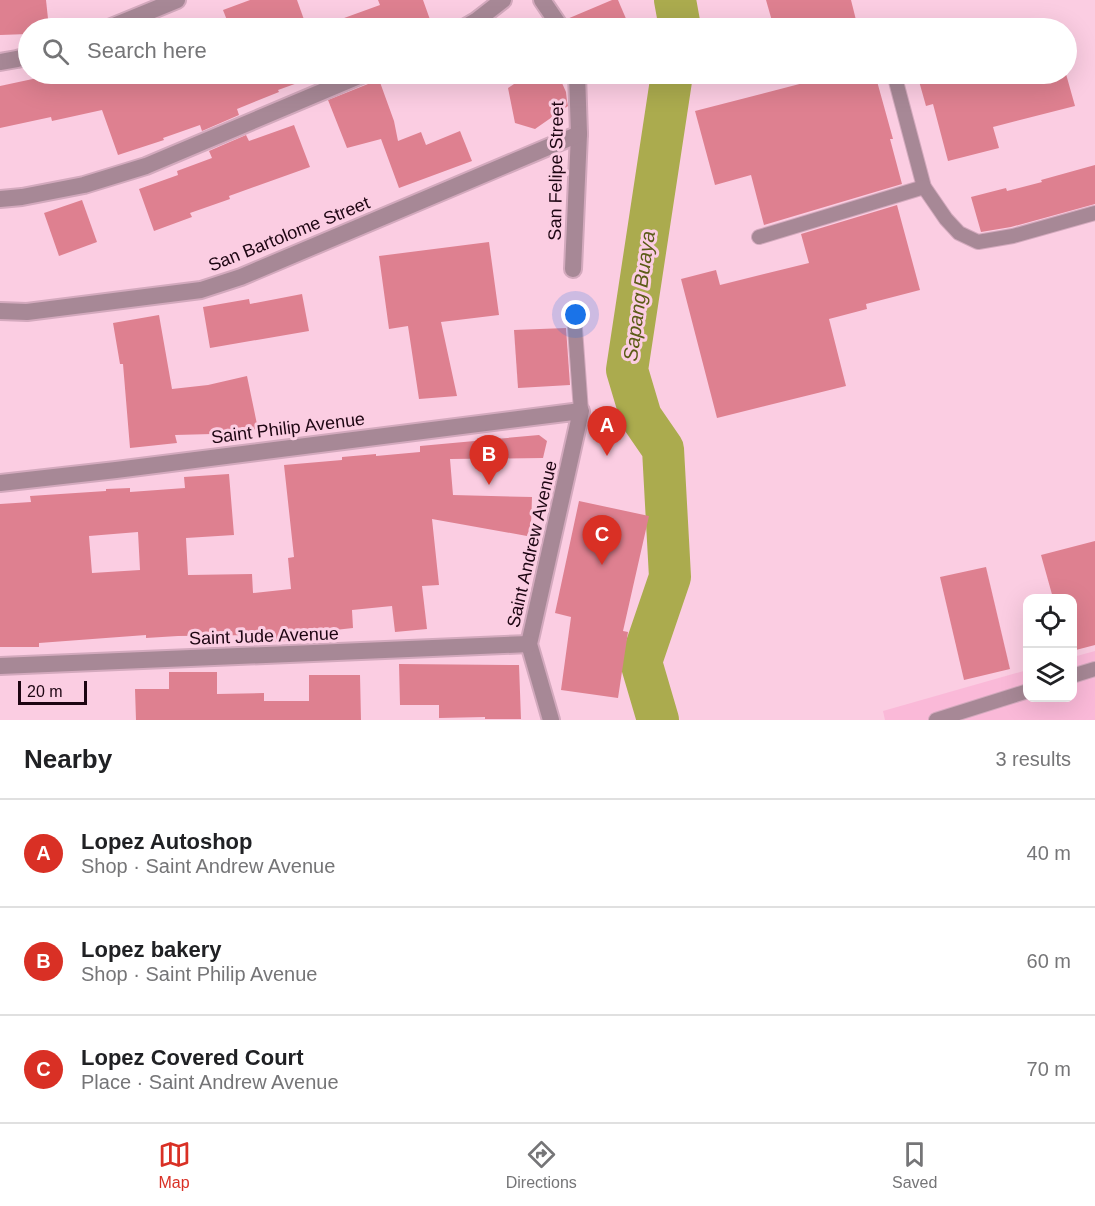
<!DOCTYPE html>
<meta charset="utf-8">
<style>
:root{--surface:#fff;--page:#f2f2f2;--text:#202124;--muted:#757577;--line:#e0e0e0;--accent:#d93025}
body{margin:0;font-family:Arial,sans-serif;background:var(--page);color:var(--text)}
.controls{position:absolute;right:18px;bottom:18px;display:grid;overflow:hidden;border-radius:12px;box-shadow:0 6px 24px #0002}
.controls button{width:54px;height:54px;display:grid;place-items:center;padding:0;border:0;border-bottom:2px solid var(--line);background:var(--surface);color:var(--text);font:30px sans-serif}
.scale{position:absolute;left:18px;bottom:15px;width:69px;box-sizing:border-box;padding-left:6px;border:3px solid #1d0512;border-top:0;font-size:16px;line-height:21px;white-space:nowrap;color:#1d0512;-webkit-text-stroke:4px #fbcde2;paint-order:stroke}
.you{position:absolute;left:576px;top:315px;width:21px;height:21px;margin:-15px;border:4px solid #fff;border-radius:50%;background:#1a73e8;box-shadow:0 0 0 9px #1a73e833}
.badge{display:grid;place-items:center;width:39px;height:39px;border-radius:50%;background:var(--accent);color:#fff;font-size:20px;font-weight:700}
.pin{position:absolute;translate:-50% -50px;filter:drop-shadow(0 2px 3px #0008)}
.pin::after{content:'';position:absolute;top:32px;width:21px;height:18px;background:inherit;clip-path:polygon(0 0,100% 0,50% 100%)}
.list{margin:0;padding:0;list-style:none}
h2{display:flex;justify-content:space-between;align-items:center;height:78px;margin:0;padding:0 24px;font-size:26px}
h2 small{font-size:20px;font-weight:400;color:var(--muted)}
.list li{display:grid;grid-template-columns:39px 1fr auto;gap:18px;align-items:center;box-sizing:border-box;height:108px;padding:0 24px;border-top:2px solid var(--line)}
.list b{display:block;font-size:22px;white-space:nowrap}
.list p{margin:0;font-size:20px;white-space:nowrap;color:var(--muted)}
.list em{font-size:20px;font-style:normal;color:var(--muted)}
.icon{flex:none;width:33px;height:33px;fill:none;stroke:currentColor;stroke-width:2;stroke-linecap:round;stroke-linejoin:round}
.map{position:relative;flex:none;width:1095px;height:720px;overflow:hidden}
.search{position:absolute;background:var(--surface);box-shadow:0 6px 24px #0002;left:18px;right:18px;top:18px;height:66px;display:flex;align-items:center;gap:15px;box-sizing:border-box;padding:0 21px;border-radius:33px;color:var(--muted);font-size:22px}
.sheet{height:402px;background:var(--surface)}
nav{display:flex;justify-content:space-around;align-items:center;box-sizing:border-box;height:84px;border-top:2px solid var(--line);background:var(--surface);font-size:16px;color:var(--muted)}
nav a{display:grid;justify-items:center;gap:3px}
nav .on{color:var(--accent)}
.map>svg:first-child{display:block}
.built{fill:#fab9d8}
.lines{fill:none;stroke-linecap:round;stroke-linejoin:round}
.river{stroke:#abab4e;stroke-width:42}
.building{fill:#de8090;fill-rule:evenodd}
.service-casing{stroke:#d3a9bd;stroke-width:16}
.minor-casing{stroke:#d3a9bd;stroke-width:20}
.service{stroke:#a78896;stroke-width:14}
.minor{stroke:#a78896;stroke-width:16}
.labels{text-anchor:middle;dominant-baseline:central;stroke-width:6;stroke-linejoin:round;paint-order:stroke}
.street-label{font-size:18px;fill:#1d0512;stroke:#fbcde2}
.water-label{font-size:20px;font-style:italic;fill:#5b5b16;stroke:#fbcde2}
</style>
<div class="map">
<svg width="1095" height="720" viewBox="0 0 1095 720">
<rect width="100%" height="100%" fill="#fbcde2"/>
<path class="built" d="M1095,651V720H885L883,711L1027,670L1028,698H1072L1073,657Z"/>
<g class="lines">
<g class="river">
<path d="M675,0L679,22L678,28"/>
<path d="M658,720L641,662L670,577L663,449L641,417L627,370L672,74"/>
</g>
</g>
<g class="building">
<path d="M0,0H46L49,28H28V34L0,35Z"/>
<path d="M250,0H297L307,28H230L223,10Z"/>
<path d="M378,0H423L433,28H322V26L380,5Z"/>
<path d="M612,0H618L630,28H571L567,19Z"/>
<path d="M766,0H851L858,28H774Z"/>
<path d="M41,74H317V76L278,90L279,92L237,109L239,115L202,131L200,125L163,138L164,140L118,155L102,110L52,121L51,117L0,128V86L42,77Z"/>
<path d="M374,74H377L394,121L398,141L421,132L426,145L460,131L472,161L399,188L381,139L347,148L328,100L368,84L373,80Z"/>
<path d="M529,74H558L566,92L567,101L568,106L535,129L515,123L508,88Z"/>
<path d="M838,74H875L893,139H890L902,184L764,225L751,175L715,185L695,111Z"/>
<path d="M917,74H1066L1075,106L993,127L999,148L948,161L933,104L926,106Z"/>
<path d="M294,125L310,167L229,196L230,199L190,213L192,217L154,231L139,189L178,175L177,171L212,158L209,151L246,135L249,141Z"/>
<path d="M1095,165V204L1011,227L981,232L971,197L1006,188L1007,191L1042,182L1041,180Z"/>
<path d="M82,200L97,242L59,256L44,213Z"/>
<path d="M897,205L920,290L866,304L867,309L829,319L846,386L717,418L681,279L716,270L720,285L809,263L801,234Z"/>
<path d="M489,242L499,315L441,322L457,396L419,399L408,326L389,329L379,256Z"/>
<path d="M302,294L309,331L210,348L203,307L249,299L250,304Z"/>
<path d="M159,315L172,389L208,385L247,376L258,429L212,434L175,435L177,443L130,448L123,364H120L113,323Z"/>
<path d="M566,328L570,385L518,388L514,330Z"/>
<path d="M539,435L547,441L543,458L450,459L453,495L532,497L531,526L527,536L432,519L439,585L422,586L427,629L395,632L392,606L352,610L353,628L326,631L327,637L266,643L265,635L178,636L146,638V635L39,643V647H0V504L31,502L30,496L106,491V489L130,488V492L185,488L184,477L229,474L234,535L186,538L188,575L252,574L253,593L291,589L288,558L294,557L284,465L342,460V457L376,454V456L420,452V446ZM138,532L140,570L92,573L89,536Z"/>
<path d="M579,501L649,516L623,631L628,632L618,698L561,690L571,617L555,613Z"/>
<path d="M1095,541V645L1072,651V598H1053L1041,555Z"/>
<path d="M986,567L1010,669L964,680L940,577Z"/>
<path d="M399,664L519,665L521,719H485V717L439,718V705H400Z"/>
<path d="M169,672H217V694L264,693V701H309V675H360L361,720H136L135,689H169Z"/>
</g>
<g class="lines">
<g class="service-casing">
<g id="service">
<path d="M894,74L924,187L946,219L959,233L978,242L1013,236L1095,213"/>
<path d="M759,237L924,187"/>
<path d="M574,315L581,411"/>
<path d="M1072,676L1095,669"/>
<path d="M936,720L1028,691"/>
</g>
</g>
<g class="minor-casing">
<g id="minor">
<path d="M542,0L561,28"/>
<path d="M109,28L177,0"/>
<path d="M464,28L476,21L503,0"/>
<path d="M0,62L17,59L28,56"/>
<path d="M0,199L22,197L84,185L146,166L364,74"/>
<path d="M573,269L579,134L577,74"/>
<path d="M0,311L27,312L201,290L241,277L579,134"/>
<path d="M0,483L116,470L581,411L529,644L551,720"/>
<path d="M0,666L529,644"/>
</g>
</g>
<use href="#service" class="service"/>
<use href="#minor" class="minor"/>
</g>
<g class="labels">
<g class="street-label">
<text transform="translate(556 171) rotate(-89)">San Felipe Street</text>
<text transform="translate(289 234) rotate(-22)">San Bartolome Street</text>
<text transform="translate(288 428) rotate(-7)">Saint Philip Avenue</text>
<text transform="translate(532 544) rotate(-77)">Saint Andrew Avenue</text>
<text transform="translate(264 636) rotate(-2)">Saint Jude Avenue</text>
</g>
<g class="water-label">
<text transform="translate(639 296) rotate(-82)">Sapang Buaya</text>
</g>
</g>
</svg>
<div class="controls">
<button><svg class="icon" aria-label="locate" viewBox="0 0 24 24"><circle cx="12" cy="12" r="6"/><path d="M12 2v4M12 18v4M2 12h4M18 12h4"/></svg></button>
<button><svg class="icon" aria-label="layers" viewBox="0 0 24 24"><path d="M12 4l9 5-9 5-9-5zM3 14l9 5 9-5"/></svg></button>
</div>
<div class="scale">20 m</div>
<div class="you"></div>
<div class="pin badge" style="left:607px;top:456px">A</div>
<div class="pin badge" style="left:489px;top:485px">B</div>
<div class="pin badge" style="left:602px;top:565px">C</div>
<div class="search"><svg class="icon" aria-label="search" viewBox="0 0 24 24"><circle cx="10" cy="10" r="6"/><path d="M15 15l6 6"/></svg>Search here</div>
</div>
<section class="sheet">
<h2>Nearby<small>3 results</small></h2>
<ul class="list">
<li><span class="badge">A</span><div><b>Lopez Autoshop</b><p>Shop · Saint Andrew Avenue</p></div><em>40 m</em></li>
<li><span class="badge">B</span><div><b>Lopez bakery</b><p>Shop · Saint Philip Avenue</p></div><em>60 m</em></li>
<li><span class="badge">C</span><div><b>Lopez Covered Court</b><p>Place · Saint Andrew Avenue</p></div><em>70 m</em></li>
</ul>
</section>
<nav>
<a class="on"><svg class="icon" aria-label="map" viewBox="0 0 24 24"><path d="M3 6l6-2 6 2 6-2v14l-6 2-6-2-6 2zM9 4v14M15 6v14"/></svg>Map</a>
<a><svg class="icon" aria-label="directions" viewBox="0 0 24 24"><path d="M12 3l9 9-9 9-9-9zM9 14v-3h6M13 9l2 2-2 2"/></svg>Directions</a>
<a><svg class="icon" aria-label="saved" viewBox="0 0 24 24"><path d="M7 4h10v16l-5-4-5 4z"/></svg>Saved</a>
</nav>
